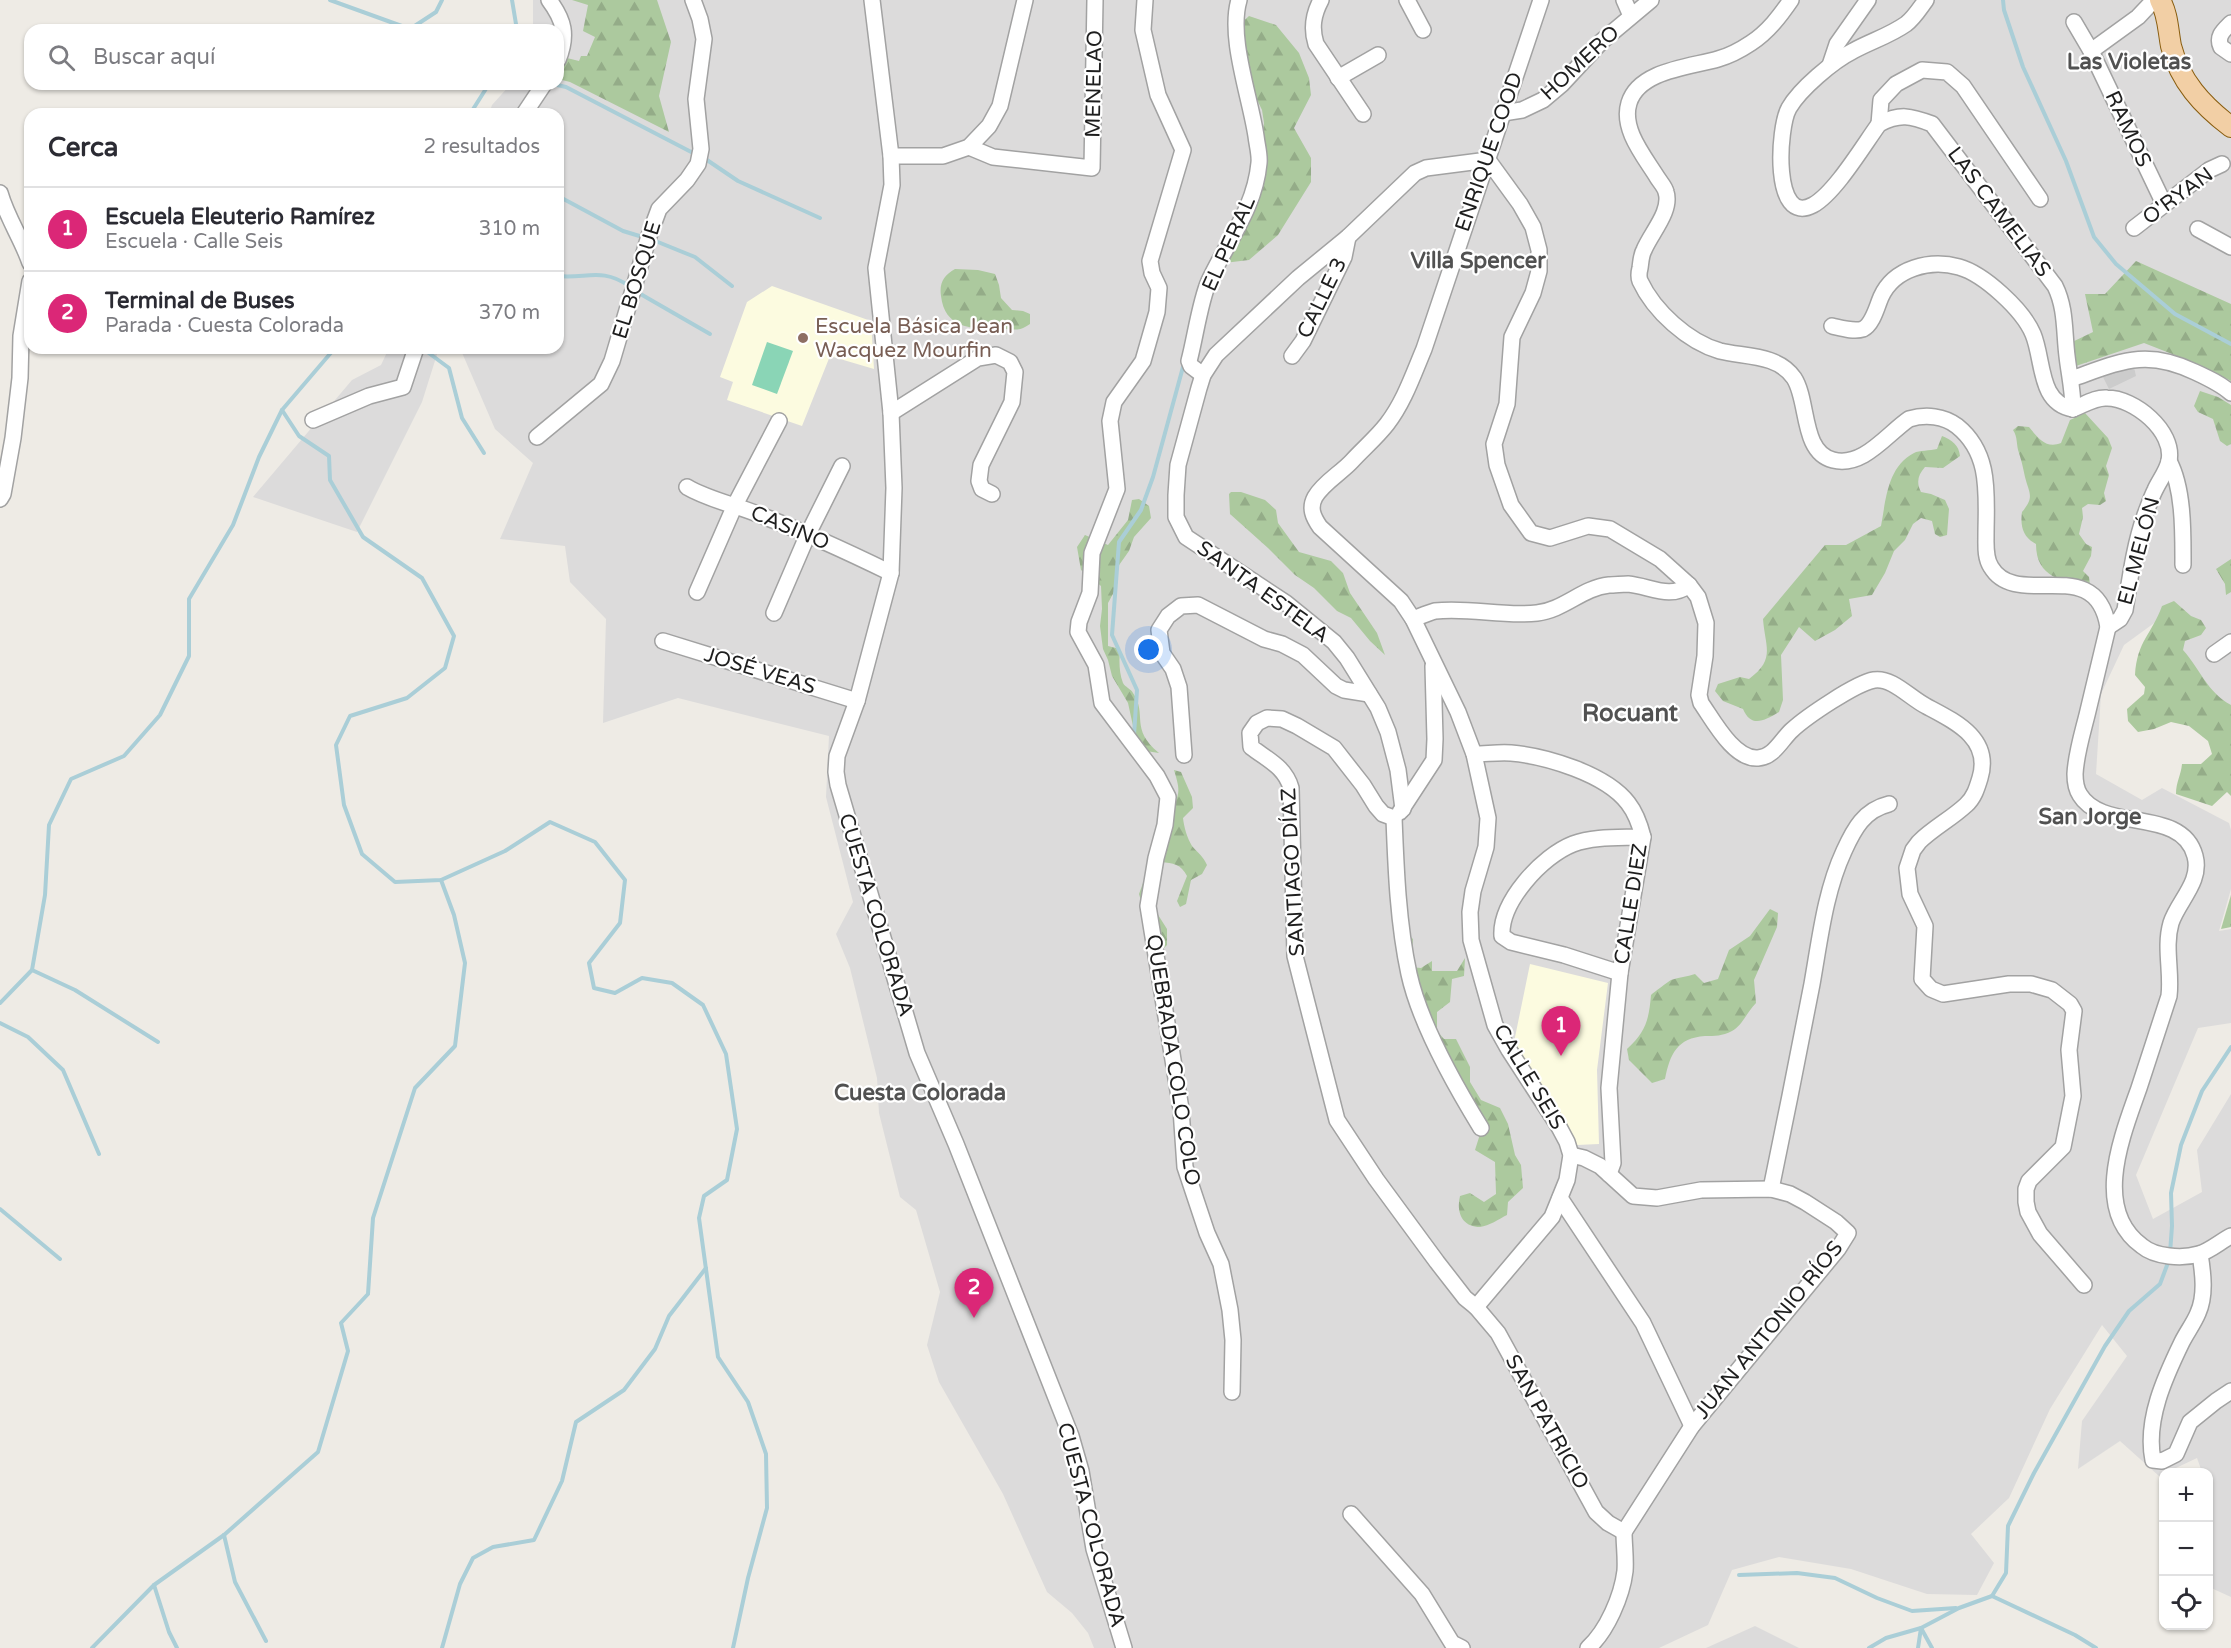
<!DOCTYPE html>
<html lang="es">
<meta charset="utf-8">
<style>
:root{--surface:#fff;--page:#f2f2f3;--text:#2b2b33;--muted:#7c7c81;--line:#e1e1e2;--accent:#db2777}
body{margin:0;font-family:"Varela Round",sans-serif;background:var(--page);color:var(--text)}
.controls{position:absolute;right:18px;bottom:18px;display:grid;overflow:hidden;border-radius:12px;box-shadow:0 2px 4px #0004}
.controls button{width:54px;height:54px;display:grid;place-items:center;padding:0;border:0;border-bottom:2px solid var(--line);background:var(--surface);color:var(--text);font:30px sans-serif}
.you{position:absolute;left:1149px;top:650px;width:21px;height:21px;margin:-15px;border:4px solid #fff;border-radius:50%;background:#1a73e8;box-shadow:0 0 0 9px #1a73e833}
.badge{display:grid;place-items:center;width:39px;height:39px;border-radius:50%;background:var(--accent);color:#fff;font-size:20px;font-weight:700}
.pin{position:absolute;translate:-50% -50px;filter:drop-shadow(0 2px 3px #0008)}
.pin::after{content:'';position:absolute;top:32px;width:21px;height:18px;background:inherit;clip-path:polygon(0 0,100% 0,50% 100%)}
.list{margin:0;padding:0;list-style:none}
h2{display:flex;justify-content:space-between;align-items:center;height:78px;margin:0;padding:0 24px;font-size:26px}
h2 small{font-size:20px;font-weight:400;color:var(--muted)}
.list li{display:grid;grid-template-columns:39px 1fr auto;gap:18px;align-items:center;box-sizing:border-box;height:84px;padding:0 24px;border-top:2px solid var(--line)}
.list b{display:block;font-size:22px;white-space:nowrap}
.list p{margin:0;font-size:20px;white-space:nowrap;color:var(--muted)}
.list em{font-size:20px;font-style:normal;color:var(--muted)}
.icon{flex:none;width:33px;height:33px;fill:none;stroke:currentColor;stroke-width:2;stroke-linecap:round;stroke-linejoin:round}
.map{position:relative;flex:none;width:2231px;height:1648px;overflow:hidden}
.search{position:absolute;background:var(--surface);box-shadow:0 2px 4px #0004;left:24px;top:24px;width:540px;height:66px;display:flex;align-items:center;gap:15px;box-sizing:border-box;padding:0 21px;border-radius:18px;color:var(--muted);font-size:22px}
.panel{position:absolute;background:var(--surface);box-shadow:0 2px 4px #0004;left:24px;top:108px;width:540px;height:246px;border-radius:18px}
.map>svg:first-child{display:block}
.residential{fill:#dcdbdb}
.education{fill:#fcfbe0}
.religious{fill:#ccc}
.forest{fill:url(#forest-firs)}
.pitch{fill:#8ad5b6}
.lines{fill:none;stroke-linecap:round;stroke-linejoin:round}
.stream{stroke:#aaced7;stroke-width:4}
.minor-casing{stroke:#a2a2a2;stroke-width:18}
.major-casing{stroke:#895d0f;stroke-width:22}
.minor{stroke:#fff;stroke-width:15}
.major{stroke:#f2cfa5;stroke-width:20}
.education-dot{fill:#8d6e63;stroke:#fff;stroke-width:2}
.labels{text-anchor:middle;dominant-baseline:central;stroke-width:4.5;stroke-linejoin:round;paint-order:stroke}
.street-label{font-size:21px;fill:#1e1e1e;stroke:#fff}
.education-label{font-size:21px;fill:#785e54;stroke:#fff;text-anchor:start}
.neighbourhood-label{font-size:22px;font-weight:bold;fill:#515151;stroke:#fff}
.quarter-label{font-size:24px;font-weight:bold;fill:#515151;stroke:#fff}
</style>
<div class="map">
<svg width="2231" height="1648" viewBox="0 0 2231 1648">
<defs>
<pattern id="forest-firs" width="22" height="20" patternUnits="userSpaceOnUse" patternTransform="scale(1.5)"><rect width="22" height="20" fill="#acc99e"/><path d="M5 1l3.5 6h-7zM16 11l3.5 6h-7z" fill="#94ac88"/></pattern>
</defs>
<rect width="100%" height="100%" fill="#eeebe5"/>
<g class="residential">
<path d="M533,0H579L590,3L598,35L657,96L655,0H2231V711L2206,696L2177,639L2168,613L2124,645L2101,694L2096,774L2142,800L2162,788L2229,823L2231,830V889L2219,931L2231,929V1023L2198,1028L2136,1175L2153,1219L2202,1192L2197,1150L2231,1094V1597L2209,1587L2208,1502L2211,1498L2209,1490L2208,1472H2202L2197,1458L2159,1476L2120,1441L2078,1469L2082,1421L2127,1356L2102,1325L2050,1409L2009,1498L1971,1534L1994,1563L1977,1595L1927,1594L1851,1569L1779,1557L1732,1570L1708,1625L1659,1648H1094L1088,1633L1072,1613L1047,1592L1003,1494L939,1382L927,1345L940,1292L916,1210L900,1197L879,1113L877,1078L850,968L836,934L853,902L826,797L829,736L678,698L603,723L606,619L570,582L565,546L500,539L533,463L495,429L460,348H558V114H489L492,105L511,84H558V30H533Z"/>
<path d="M389,348H439L422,402L357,532L253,497L352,380L381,365Z"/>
<path d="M1755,1626L1799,1648H1706Z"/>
</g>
<g class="education">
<path d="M772,286L871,321L874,369L830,356L802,426L727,400L733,382L720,377L747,302Z"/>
<path d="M1530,964L1608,983L1597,1070L1599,1144L1577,1145L1514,1042Z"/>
</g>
<path class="religious" d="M2133,363L2136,376L2109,389L2103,377Z"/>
<g class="forest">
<path d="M572,0H657L671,42L659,96L669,132L570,82L558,79L567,58L579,61L581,56H587L595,37L583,31L588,5Z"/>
<path d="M1249,16L1276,25L1299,53L1309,78L1311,95L1294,128L1311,158V182L1278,235L1249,260L1224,263L1261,145L1264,123L1262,110L1249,83L1238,26Z"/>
<path d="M2136,261L2231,304V381L2200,365L2144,343L2073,367L2068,344L2093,332L2085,294H2105Z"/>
<path d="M955,269L978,270L995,274L999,285L1001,298L1012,310L1023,311L1030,314V324C1018,332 1017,329 1004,329C976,329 945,331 941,296C939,283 944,275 955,269Z"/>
<path d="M2200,391L2218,397L2231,405V444L2227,446L2220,441L2213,419L2198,412L2194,406Z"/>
<path d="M2085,413L2108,438L2112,448L2106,466L2109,475L2104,493L2106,501L2100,505L2088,504L2082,508L2083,517L2079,534L2086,544L2092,547L2091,556L2083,571L2089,577L2090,585C2063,582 2036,578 2036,544C2023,537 2020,526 2022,512C2035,497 2029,493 2025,477C2023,467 2022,463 2019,453C2016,445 2018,437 2013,430L2018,426L2029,427C2038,438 2046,449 2061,443L2070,420Z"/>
<path d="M1942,436C1952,440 1959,445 1960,456L1943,468L1925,467C1918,475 1916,482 1921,492L1931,494L1945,500L1949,509L1947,535L1940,537L1935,534L1932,521L1921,518L1913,524L1905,540L1894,551L1885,573L1872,595L1849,599L1852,616L1835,630L1815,641L1799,627L1781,655L1783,700L1779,712C1764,721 1751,728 1743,709L1723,701L1715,691L1718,684L1740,677L1749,679C1776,659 1765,647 1763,619L1825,545H1846L1881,526C1886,500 1887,467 1914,453C1919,450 1930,451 1937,449Z"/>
<path d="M1231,492H1241L1265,500L1276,510L1278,523L1299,552L1331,561L1343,573L1350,593L1377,633L1385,655L1370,641L1351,618L1337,611L1314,588L1295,575L1268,548L1230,514L1229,494Z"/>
<path d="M1139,499L1149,506L1151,518L1134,537L1129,551L1117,568L1114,592L1108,603V646L1120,649C1119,660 1119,673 1123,683C1125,687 1131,689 1133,693C1148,715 1129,728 1159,753L1146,751L1135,735L1128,703L1112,676L1108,660L1103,649L1100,626L1102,609L1101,586L1081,570L1077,547L1085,535L1108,545L1128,520L1132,500Z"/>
<path d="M2231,559V592L2226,595L2225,584L2216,569Z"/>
<path d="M2174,601L2191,616L2201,620L2206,628L2201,635L2185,641L2183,650C2200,669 2207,692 2231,705V796L2227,792L2212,806L2176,794C2176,782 2181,775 2182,764H2201L2212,754L2208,741L2189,726L2171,722L2154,729L2138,732L2128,721L2127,709L2144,694L2145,687L2135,675C2137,641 2152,634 2162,606Z"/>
<path d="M1174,770L1181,772L1192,797L1193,808L1183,818C1184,827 1187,838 1192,846C1198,853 1203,856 1207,865L1202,874L1191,880L1186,904L1180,907L1177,901L1187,876C1181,864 1173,863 1161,862L1155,910L1167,929V945L1157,955L1139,894L1170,809C1182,795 1179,787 1174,770Z"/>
<path d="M2231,895V927L2221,929Z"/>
<path d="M1770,909L1778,913L1777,927L1754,980L1756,1003C1747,1012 1742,1026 1732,1031C1722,1036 1715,1036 1705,1036C1677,1038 1670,1054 1665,1079L1652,1083L1629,1060L1627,1049C1646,1032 1649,1019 1651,995C1654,992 1668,982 1671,980C1679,977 1687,977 1695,974L1704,983L1718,979L1729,950L1750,936Z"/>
<path d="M1403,930L1413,939L1411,967L1421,968L1432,961V971H1457L1465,958L1464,976L1452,979L1450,1002L1437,1012V1031L1444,1039H1456L1470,1067V1082L1481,1100L1500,1108L1508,1124L1515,1155L1521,1165L1523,1188L1508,1202L1507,1215C1499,1219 1489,1226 1480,1227C1462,1227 1456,1212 1460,1196L1470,1193L1484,1202L1496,1194L1495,1162L1475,1150L1482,1128L1425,1036Z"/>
</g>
<path class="pitch" d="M767,342L793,351L777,394L752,385Z"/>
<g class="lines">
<g class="stream">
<path d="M330,0L410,29L436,12L442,0"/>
<path d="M512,0L517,30"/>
<path d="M2003,0L2004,10L2023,67L2066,161L2094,237L2116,264L2175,314L2231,344"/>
<path d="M553,84L566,87L697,155"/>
<path d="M470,114L489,84"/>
<path d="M704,158L738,181L820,218"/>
<path d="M558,196L623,231L646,238"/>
<path d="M653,240L695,257L732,286"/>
<path d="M558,276C586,279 602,267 629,286"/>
<path d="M637,292L710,334"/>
<path d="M422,348L449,368L462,418L484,453"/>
<path d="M282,410L299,436L329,456L330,480L363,537L422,578L454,636L445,668L407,698L350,716L336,745L344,805L362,854L395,882L441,880L505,851L550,822L595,842L625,880L620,923L589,963L594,988L615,993L642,978L672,983L703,1005L726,1054L737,1129L727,1180L704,1196L699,1218L718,1357L748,1402L766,1454L767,1508L748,1578L733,1648"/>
<path d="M1134,735L1137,690L1112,635L1119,542L1141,510L1153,477L1183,367"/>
<path d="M32,970L75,990L158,1042"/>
<path d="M0,1003L32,970L45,895L49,825L71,779L124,756L160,715L189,656V599L233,525L259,457L282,410L335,348"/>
<path d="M0,1023L28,1037L63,1070L99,1154"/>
<path d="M0,1209L60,1259"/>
<path d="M2170,1253L2172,1226L2171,1193L2181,1145L2202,1091L2231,1047"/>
<path d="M224,1535L235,1582L266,1641"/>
<path d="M1739,1575L1797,1573L1835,1578L1877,1598L1912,1611L1956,1608"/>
<path d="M154,1585L169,1632L177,1648"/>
<path d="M1992,1596L2075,1635L2096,1648"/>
<path d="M92,1648L154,1585L224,1535L318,1452L348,1351L341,1323L368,1294L373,1218L415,1088L455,1046L465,963L454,915L441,880"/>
<path d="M442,1648L460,1584L473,1558L493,1547L534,1540L562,1481L576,1422L624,1390L655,1349L669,1316L706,1268"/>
<path d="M1869,1648L1886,1638L1921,1628L1932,1648"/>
<path d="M1918,1648L1921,1628L1959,1608L1992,1596L2006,1573L2008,1526L2034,1473L2105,1346L2129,1311L2160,1284L2169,1260"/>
</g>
<g class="minor-casing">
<g id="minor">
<path d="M549,0C564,20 568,35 558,60"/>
<path d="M872,0L891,156L892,185L876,268L891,413L894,488L891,573L857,701L837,756L836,772L838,785L917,1053L956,1144L1071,1436L1081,1471L1094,1549L1124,1648"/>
<path d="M1145,0L1143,30L1158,95L1183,150L1150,261L1152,273L1159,288L1157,312L1143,361L1114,402L1110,421L1117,489L1092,553L1090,593L1079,622L1078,632L1096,665L1102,703L1157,776L1168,797L1165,825L1156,858L1148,906L1181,1109L1185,1167L1207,1233L1221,1264L1230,1310L1233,1340L1232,1392"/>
<path d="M1321,0C1313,15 1311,28 1316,44L1363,114"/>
<path d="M1407,0L1423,30"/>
<path d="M1624,0L1631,16"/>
<path d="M1791,0C1780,16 1768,32 1751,43C1742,49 1729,56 1718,59C1691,67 1639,70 1629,103C1621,129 1644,156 1657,177C1660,182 1665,187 1666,192C1672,211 1651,233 1644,250C1641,255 1641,262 1640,268C1639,272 1638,276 1640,281C1654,311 1688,342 1720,351C1744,357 1778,354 1794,378C1809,401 1801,452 1833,460C1863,468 1887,434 1909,419C1926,414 1944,416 1957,426C1992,454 1986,496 1986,536C1986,546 1985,558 1991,567C2017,611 2096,552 2108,627C2101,656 2094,686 2087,715C2082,735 2076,754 2075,774C2075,781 2076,789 2080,795C2103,833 2182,806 2195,856C2202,882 2178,901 2171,923C2164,947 2172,972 2169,996C2159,1026 2149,1057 2139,1088C2123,1134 2091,1209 2142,1246C2155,1257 2182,1259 2199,1254C2210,1251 2221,1241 2231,1236"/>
<path d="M1926,0C1920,8 1914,18 1906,24C1889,36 1871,41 1853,51C1833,61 1800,89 1789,108C1778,127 1772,227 1813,205C1835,193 1863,146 1879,124C1900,113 1911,116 1932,124L2055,286C2066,308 2064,332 2067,356C2069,374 2073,390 2073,409"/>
<path d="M2074,22L2091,51L2164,204"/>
<path d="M2231,23C2224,30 2216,36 2221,47L2231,54"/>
<path d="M2091,51L2138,17L2154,0"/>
<path d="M1830,65L1837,44L1868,0"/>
<path d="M1338,78L1378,55"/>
<path d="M1503,113L1522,110L1543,100L1562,84L1602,41L1651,0"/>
<path d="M524,114L544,84"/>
<path d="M1879,124L1881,100L1896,84L1922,70L1947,72L1963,86L2040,199"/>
<path d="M969,147L993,157L1092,168L1095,0"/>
<path d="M891,156H943L969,147L989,126L1000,106L1025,0"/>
<path d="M1488,160L1520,204L1533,227L1539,250V271L1533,293L1512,337L1507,404L1494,444L1497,465L1511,505L1531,533L1550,538L1588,526L1610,529L1660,559L1689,585L1698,597L1706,623L1705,656L1699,695L1701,703C1713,720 1734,760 1758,758C1774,757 1781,740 1792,730C1806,717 1856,683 1874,680C1892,677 1910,698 1926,706C1954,721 1992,738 1980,778C1977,788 1974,798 1966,805C1951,819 1933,828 1919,842L1913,850L1907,868L1910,894L1925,926L1922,979L1931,989L1943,994L2009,984H2031L2052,990L2070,1004L2074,1011L2069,1050L2073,1096L2063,1147L2029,1181L2026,1189V1202L2028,1212L2040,1234L2084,1285"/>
<path d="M0,193C7,218 22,239 30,263"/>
<path d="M2134,228L2209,170L2222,164"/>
<path d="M2198,229L2231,247"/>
<path d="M1832,326C1841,328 1854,332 1863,329C1873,324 1877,306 1881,297C1894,268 1930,259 1959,267C1984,274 2023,310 2033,334C2044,360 2038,403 2073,409"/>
<path d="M1292,356L1303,341L1344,257L1348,237"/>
<path d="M1203,375L1191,366L1189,361C1195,339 1200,301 1209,281C1227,242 1255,208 1259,163C1260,155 1257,145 1256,136C1250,96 1228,37 1239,0"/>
<path d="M2071,379C2120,362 2145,348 2195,372C2208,378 2221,384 2231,393"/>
<path d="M2073,409C2084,405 2095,397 2107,398C2134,398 2175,431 2169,461C2167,471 2159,481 2155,490C2151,498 2148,507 2145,515C2134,546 2130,579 2125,610L2120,619L2108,627"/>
<path d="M891,413L978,358L996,355L1010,362L1015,372L1012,402L981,465L979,481L982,489L992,494"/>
<path d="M313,420L369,396L403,387L416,348"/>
<path d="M537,437L601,384L612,361L649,236L659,209L687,180L698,164L701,149L696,99L704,39L700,19L693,0"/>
<path d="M2169,461C2184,489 2183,534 2183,565"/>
<path d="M687,487C709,500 736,505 760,515C805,532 848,552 891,573"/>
<path d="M0,499L3,494L13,438L20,378L21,336L30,281"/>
<path d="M697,592L735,505L779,421"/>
<path d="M774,613L808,534L842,466"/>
<path d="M1413,619C1421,616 1428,613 1435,611C1469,607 1504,617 1537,613C1564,610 1582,588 1609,585C1615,585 1622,584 1628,584C1650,586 1670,600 1689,585"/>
<path d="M663,641L857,701"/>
<path d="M2214,654L2231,642"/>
<path d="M1474,754C1486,754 1499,752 1511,753C1546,756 1606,774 1628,803C1635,812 1640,825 1643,837L1620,973L1609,1088L1613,1163L1609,1174"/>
<path d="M1184,755L1179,687L1173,669L1162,653L1159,630L1168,616L1181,606L1198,605L1264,639L1282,644L1303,655L1336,686L1344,690L1369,694"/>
<path d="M1403,809L1398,770L1388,732L1378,708L1347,658L1334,642L1286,603L1186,537L1176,517V495L1178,465L1199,388L1203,375L1216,355L1298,278L1348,237L1415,173L1426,168L1488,160"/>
<path d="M1400,812L1434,760L1435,739L1433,666"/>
<path d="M1394,818L1383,814L1376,806L1363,785L1334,748L1297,726L1282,719L1267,718L1257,723L1250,733L1251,747C1268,760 1285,767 1291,788L1295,956L1337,1120L1376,1179L1437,1262L1465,1298L1476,1307L1498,1333L1596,1512L1608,1523L1624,1532"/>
<path d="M1394,818C1396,870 1398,923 1409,974C1420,1024 1454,1084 1481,1128"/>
<path d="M1620,973L1564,955L1511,942L1502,936C1500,902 1542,856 1573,844C1594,836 1620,838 1643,837"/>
<path d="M1571,1155L1584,1158L1600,1166L1633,1196L1657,1198L1701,1190L1771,1189L1790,1194L1805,1202L1836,1222L1848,1233L1838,1249L1692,1426L1624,1532"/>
<path d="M1771,1189C1785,1121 1799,1052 1812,984C1820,939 1825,892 1844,851C1854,829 1864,810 1889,804"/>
<path d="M1560,1198L1643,1323L1692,1426"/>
<path d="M2200,1254C2203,1273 2206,1295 2198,1313C2194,1323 2187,1332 2182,1342C2165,1377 2145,1420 2153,1460L2162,1461L2176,1454L2190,1422L2216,1401L2231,1391"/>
<path d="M1476,1307L1552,1217L1567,1180L1571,1155L1567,1142L1559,1127L1509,1050L1495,1025L1471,940L1470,912L1473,891L1486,847L1488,818L1474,754L1458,712L1413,619L1401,601L1320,527C1313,517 1309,508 1315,497C1323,483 1341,473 1352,461C1363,449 1377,437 1387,424C1404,402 1413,375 1424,349L1541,0"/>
<path d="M1351,1514L1422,1594L1452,1643L1462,1648"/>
<path d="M1588,1648C1607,1631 1622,1596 1625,1571C1626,1558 1624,1545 1624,1532"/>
</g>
</g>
<g class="major-casing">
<path id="major" d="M2160,0C2168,14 2168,30 2171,46C2180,81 2202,105 2231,127"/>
</g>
<use href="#minor" class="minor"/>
<use href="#major" class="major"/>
</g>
<circle class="education-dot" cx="803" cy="338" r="6"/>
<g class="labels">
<g class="street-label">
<text transform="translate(1580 63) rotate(-43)">HOMERO</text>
<text transform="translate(1094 84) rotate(-89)">MENELAO</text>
<text transform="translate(2128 129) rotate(65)">RAMOS</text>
<text transform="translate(1489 152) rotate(-71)">ENRIQUE COOD</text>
<text transform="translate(2178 196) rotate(-36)">O'RYAN</text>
<text transform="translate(1999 212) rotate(53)">LAS CAMELIAS</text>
<text transform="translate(1229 244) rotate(-66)">EL PERAL</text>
<text transform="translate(637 280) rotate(-73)">EL BOSQUE</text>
<text transform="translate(1322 298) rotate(-64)">CALLE 3</text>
<text transform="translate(790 528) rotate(23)">CASINO</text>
<text transform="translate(2139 551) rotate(-75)">EL MELÓN</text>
<text transform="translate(1263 592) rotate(36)">SANTA ESTELA</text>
<text transform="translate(760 671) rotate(17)">JOSÉ VEAS</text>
<text transform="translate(1293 872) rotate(-93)">SANTIAGO DÍAZ</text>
<text transform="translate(1631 904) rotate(-81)">CALLE DIEZ</text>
<text transform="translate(876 915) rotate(73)">CUESTA COLORADA</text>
<text transform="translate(1173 1060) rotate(81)">QUEBRADA COLO COLO</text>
<text transform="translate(1529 1077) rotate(59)">CALLE SEIS</text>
<text transform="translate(1769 1330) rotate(-51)">JUAN ANTONIO RÍOS</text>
<text transform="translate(1547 1422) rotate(61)">SAN PATRICIO</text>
<text transform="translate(1091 1525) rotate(75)">CUESTA COLORADA</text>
</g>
<g class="education-label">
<text x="815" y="326">Escuela Básica Jean<tspan x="815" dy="24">Wacquez Mourfin</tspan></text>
</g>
<g class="neighbourhood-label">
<text x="2129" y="62">Las Violetas</text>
<text x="1478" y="261">Villa Spencer</text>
<text x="2090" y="817">San Jorge</text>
<text x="920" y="1093">Cuesta Colorada</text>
</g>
<g class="quarter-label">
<text x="1630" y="713">Rocuant</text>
</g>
</g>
</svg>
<div class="controls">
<button>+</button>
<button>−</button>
<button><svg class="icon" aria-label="locate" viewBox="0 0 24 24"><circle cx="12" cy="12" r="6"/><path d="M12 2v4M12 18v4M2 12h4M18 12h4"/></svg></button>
</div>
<div class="you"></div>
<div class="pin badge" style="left:1561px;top:1056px">1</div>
<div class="pin badge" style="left:974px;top:1318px">2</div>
<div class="search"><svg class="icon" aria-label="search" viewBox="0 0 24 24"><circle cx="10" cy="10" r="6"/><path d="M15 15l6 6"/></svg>Buscar aquí</div>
<section class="panel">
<h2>Cerca<small>2 resultados</small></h2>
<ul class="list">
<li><span class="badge">1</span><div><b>Escuela Eleuterio Ramírez</b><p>Escuela · Calle Seis</p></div><em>310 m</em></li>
<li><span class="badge">2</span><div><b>Terminal de Buses</b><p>Parada · Cuesta Colorada</p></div><em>370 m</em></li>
</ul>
</section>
</div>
